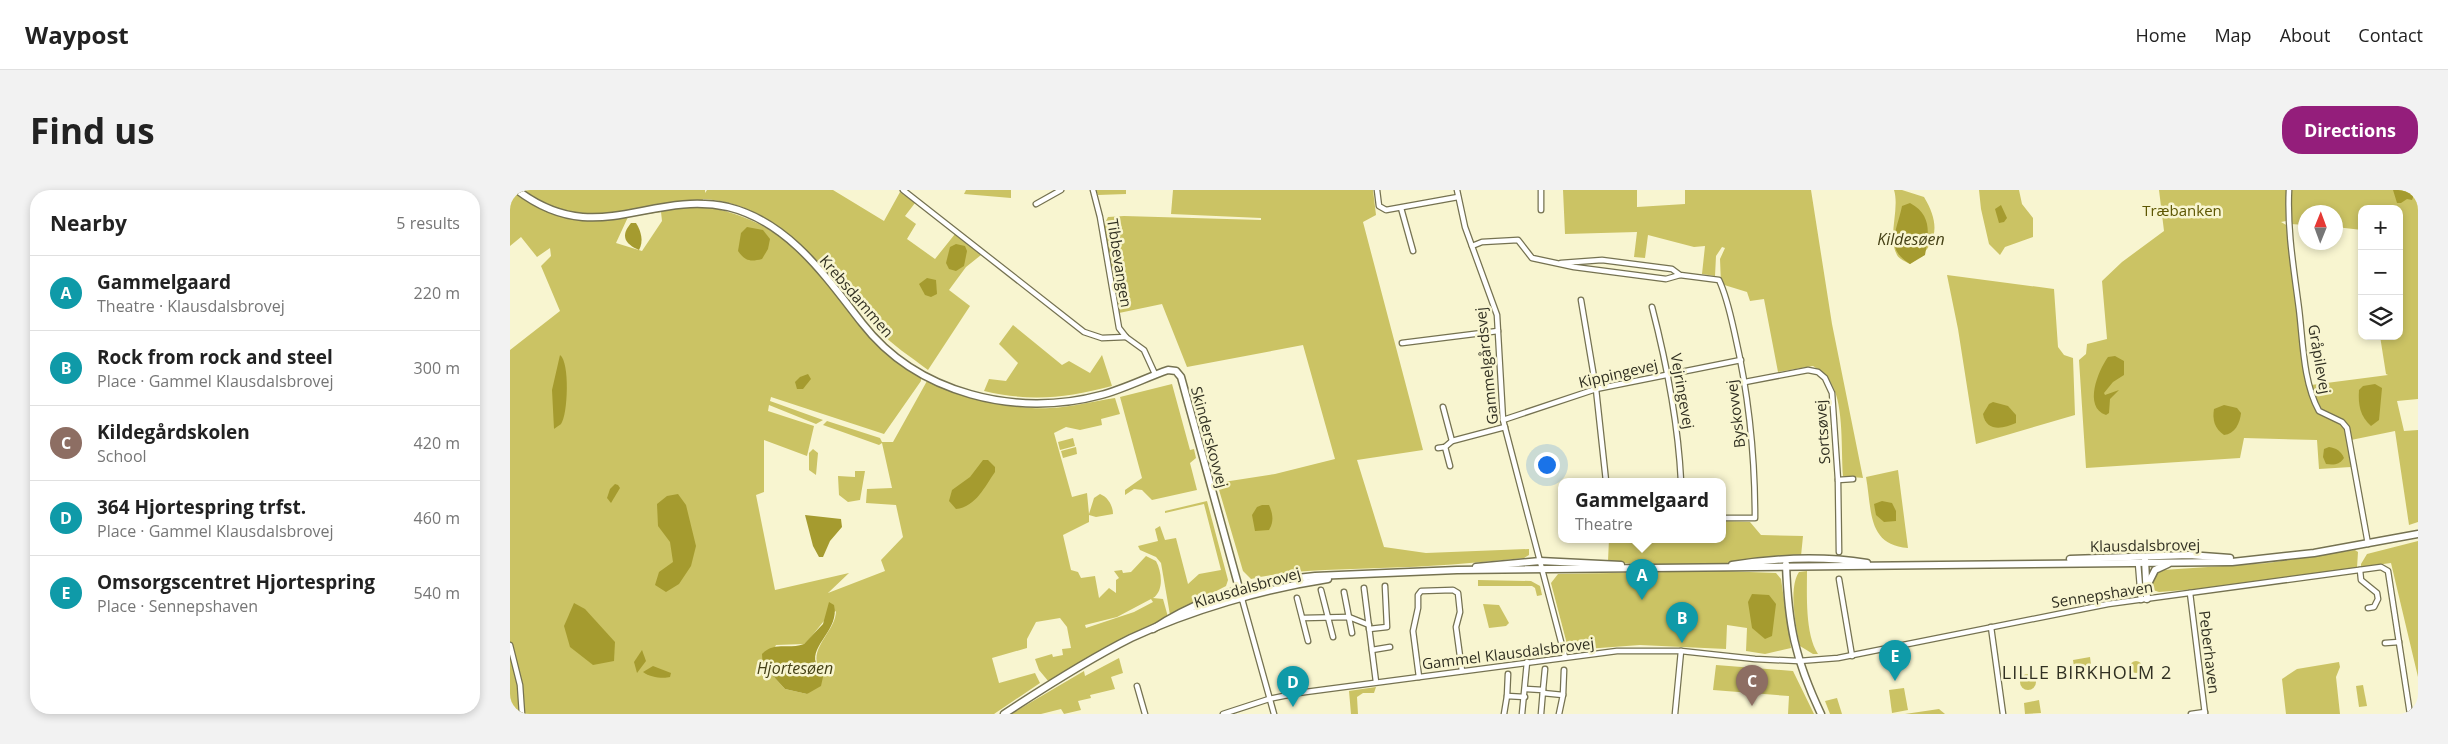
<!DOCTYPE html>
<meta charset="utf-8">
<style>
:root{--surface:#fff;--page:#f2f2f2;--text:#222;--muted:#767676;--line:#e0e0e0;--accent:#941e7b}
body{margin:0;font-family:"Open Sans",sans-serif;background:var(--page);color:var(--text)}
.controls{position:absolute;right:15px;top:15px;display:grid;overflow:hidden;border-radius:10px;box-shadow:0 2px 8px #0003}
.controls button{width:45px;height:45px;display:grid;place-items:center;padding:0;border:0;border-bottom:1px solid var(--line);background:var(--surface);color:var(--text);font:25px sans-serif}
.compass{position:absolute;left:1788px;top:15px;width:45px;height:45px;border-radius:50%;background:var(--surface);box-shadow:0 2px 8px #0003;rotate:1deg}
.you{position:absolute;left:1036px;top:274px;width:18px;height:18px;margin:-12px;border:4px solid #fff;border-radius:50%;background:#1a73e8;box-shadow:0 0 0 8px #1a73e833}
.badge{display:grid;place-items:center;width:32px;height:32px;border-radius:50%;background:var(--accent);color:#fff;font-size:16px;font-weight:700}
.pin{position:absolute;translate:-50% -41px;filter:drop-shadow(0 1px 2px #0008)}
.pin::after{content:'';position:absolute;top:26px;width:18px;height:15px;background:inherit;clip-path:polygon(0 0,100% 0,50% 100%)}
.popup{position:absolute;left:1048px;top:288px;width:168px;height:65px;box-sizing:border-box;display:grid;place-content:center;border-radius:10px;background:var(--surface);filter:drop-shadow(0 1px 4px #0005);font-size:16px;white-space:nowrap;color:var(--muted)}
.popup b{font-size:19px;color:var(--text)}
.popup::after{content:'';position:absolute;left:50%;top:100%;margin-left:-10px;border:10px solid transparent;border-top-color:var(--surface)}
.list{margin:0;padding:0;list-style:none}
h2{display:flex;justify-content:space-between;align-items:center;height:65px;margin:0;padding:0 20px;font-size:21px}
h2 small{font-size:16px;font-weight:400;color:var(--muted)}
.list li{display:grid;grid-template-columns:32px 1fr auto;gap:15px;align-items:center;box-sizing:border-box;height:75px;padding:0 20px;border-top:1px solid var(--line)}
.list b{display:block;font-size:19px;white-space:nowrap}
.list p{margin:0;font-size:16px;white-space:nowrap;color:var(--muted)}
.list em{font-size:16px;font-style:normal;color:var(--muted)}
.icon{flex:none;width:28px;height:28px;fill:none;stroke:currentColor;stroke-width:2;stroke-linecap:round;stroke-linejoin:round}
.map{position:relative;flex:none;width:1908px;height:524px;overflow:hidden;border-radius:20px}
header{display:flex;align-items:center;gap:30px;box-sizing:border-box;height:70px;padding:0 25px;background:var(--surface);border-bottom:1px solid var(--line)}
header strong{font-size:24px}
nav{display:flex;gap:28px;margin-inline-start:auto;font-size:18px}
.intro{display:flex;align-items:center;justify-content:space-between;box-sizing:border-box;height:120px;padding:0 30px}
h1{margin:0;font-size:35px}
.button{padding:12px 22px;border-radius:20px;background:var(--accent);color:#fff;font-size:18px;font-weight:700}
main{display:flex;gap:30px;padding:0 30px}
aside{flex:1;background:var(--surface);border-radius:20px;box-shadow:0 2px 8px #0003}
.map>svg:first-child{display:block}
.green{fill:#cbc364;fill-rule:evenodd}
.water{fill:#a59b2f}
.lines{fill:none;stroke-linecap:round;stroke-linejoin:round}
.street-casing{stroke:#757251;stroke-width:7}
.secondary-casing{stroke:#757251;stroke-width:9}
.street{stroke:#fff;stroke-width:4.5}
.secondary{stroke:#fff;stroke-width:6}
.labels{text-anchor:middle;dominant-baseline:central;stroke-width:5;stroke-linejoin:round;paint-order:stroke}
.park-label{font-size:15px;fill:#5d5602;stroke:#f8f5d0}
.street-label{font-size:15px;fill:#313022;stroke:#f8f5d0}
.water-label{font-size:16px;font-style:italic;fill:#454116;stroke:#f8f5d0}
.quarter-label{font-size:18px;letter-spacing:1px;fill:#313022;stroke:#f8f5d0}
</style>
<header>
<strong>Waypost</strong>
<nav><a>Home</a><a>Map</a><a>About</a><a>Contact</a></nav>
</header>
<div class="intro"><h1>Find us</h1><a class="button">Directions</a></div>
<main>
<aside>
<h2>Nearby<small>5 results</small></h2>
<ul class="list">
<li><span class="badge" style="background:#0f9aa8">A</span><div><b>Gammelgaard</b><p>Theatre · Klausdalsbrovej</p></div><em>220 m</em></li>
<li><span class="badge" style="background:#0f9aa8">B</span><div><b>Rock from rock and steel</b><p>Place · Gammel Klausdalsbrovej</p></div><em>300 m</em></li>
<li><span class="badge" style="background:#8d6e63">C</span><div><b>Kildegårdskolen</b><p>School</p></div><em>420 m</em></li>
<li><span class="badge" style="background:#0f9aa8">D</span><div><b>364 Hjortespring trfst.</b><p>Place · Gammel Klausdalsbrovej</p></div><em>460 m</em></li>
<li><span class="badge" style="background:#0f9aa8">E</span><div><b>Omsorgscentret Hjortespring</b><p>Place · Sennepshaven</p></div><em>540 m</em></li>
</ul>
</aside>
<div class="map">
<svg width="1908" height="524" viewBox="0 0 1908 524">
<rect width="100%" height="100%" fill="#f8f5d0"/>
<g class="green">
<path d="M2,0H195V3L197,0H323L374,31L390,2L405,13L395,26L406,34L397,49L425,69L445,44L471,65L456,77L439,100L460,116L418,180C401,167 382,155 367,139C318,86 272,13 193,9L191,16C242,24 276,45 310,84C343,122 365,163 411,187V191L374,244L261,207L260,211L313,230L306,234L259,215L258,221L304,236L297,266L254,250V302L246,305L265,400L339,383L318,403L375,381L371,370L393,347L386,315L356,313L357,299L382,298L372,253L369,255L313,235L317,231L370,248L372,252H383L417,191C457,206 497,220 540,218C562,217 584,211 605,208L610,224L591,229L592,235L570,240L556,237L544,243L562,307L577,303L579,324L584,308L590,304C598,307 603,316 603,324L586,327L579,325V332L553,345L561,380L568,382L571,388L585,386L589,408L599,398L606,403V390L609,388L604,381L612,380L613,383L621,382L636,366L646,371C652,382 654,401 643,408L653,409L658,427L598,457L539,492L529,480L525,469L542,464L543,467L553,465L552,459L561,458L557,437L550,428L526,432L517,449V458L482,468L489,493L525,483L530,493L484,524H0V160L50,121L31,76L41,66L40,58L27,67L11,47L0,56V1ZM151,22L152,31L132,61L106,53L118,27ZM641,409L643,412L624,422L576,438L575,435L607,427ZM326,421C326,442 295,460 311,481L297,504L275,499L264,487L253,480L266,455L294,454C306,444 312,429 326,421Z"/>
<path d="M456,0H501V8L454,4Z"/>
<path d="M586,0H616V4L588,5Z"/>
<path d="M663,0H863L866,25L853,32L913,260L847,270L874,357L916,363L1019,359V365L1014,368C966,373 918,377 870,378C827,380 783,379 741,389L733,381L707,293L765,284L825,269L793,155L677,177L652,114L609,123L594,35L598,27L614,26L751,30V28L661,24Z"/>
<path d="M1053,0H1127V17L1175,14V0H1301L1322,134L1353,288L1333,286C1331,261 1334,216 1322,195C1318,186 1311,181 1303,176L1268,182L1254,109L1240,111L1237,102L1211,94L1210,69L1215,58L1212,57L1206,66L1205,86L1192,84L1195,56L1184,57L1138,45L1135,68L1124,67L1127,42L1055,44Z"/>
<path d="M1384,0H1392L1414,7C1431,35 1428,56 1400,74C1396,72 1389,69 1387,65C1377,46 1390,20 1384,0Z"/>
<path d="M1469,0H1509L1512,14L1523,28V47L1495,57L1490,65L1479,54L1471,19Z"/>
<path d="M1649,0H1777L1776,31L1771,32L1778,36L1799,197L1807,222C1814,226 1822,228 1829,232C1842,243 1840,262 1841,277L1809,279L1807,250L1734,248L1730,268L1576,278L1569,170L1576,164L1577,154L1597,149L1592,91L1612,72L1654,41Z"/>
<path d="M1781,0H1908V209L1887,211L1894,241L1908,240V332L1899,335L1885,241L1841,250L1833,231L1810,219L1801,195L1878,185L1876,184L1870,146H1889V19H1852V40L1826,37V22H1796L1795,35L1781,34Z"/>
<path d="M1437,85L1544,99L1548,157L1554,165L1563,168L1565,225L1466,254L1448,139Z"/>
<path d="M503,135L552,175L559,171L580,183L592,165L602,196C556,208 521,212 474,201L479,189L496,191L508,173L489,154Z"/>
<path d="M662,194L680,260L684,259L686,268L680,273L687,300L642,310L632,300L624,299L615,305V300L632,288L610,207Z"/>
<path d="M563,248L565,256L550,260L548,252Z"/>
<path d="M566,257L567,264L553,268L551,261Z"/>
<path d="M303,259L308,263L306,285L299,280V263Z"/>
<path d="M1388,280L1398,358C1357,355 1362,320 1356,287Z"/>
<path d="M345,281H355L350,310L338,312L329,305L328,286L345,287Z"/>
<path d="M697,311L718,390L716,396L660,425L651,373L646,367L630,360L628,356L648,351L645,339L650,336L655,350L666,348L678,394L689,384L711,380L694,314L655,323V321Z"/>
<path d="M1212,331L1240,332L1251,345L1293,346L1291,366L1242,369L1204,375H1130L1098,371L1099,349H1212Z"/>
<path d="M1908,351V487L1881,373L1851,377V374L1857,364Z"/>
<path d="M1845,360L1848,362L1847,378L1688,399L1649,402L1643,400L1641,392L1647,383L1653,380L1758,373Z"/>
<path d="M1213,381L1266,383L1271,389L1281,458L1255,464L1236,461L1237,438L1217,435L1216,459L1130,455L1062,460L1058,458L1041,393L1048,384Z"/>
<path d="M1297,381C1297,405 1295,444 1308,464H1303L1290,456C1286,437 1278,398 1289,382Z"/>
<path d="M968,390L1021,391L1030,396L1032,405L1027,406L1025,398L1022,396H968Z"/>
<path d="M973,414L989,415L999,433L996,436L979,438Z"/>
<path d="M1580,467L1581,475L1564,477L1563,470Z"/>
<path d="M609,468L613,483L601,487L605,499L580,505L581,508L568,511L571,520L554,524L551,519L531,524H501L574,481L575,486Z"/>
<circle cx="1626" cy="477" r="6"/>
<path d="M1829,472L1830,477L1826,487L1830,524H1776L1772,489L1787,479Z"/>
<path d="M1206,475L1283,481L1304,524H1278L1279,506L1203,500Z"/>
<circle cx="1518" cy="492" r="8"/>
<path d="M1853,495L1857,516L1849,517L1846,496Z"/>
<path d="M866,497L864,503H853L847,507L848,524H841L839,501Z"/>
<path d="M1394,498L1398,520L1382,523L1379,500Z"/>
<path d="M1327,508L1332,524H1320L1315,511Z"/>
<path d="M1529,510L1531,523L1515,524L1514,513Z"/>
<path d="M1429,519L1435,524H1395Z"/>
</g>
<g class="water">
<path d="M1883,0H1906L1902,10L1897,9L1891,13H1887Z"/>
<path d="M1400,13C1422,25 1419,43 1415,65L1400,74C1374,58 1387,41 1392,16Z"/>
<path d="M1491,15L1497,28L1494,32L1489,33L1485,19Z"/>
<path d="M121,33H126C131,41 134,51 129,60C115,54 110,46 121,33Z"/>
<path d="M237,37L253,40L260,49L258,59L252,69C240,72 235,71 228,61L231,43Z"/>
<path d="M446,54L455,56L457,61L454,76L446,81L439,79L436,73L440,57Z"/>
<path d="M417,88L426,90L427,104L421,107L415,105L409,94Z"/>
<path d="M50,165C60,172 58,225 51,234C50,235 45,238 44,239L42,200Z"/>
<path d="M1605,166L1614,171V185L1603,192L1594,203L1595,205L1609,200L1600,209L1599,223L1596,225C1573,217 1588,181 1598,167Z"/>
<path d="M298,184L301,189L293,199H287L285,192L290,187Z"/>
<path d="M1865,194L1872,198L1869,230L1861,236C1850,226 1848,215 1849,200L1853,196Z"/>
<path d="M1483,212L1498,216L1506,225V233C1493,239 1476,242 1473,224L1479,214Z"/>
<path d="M1714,215L1727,218L1731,223C1730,233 1725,244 1714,245C1705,239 1702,230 1704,219Z"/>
<path d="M1819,257C1826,258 1831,261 1834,268C1829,275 1824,275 1816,274L1813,267L1814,259Z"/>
<path d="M473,270H478L485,277V282C475,296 466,317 446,319L439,311L442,300L460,287Z"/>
<path d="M105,294L108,295L110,298L101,313L97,308L100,299Z"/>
<path d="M168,304L176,315L186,356L181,376L169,394L156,402L145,395L149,382L163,372L160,352L148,336L147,314L157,306Z"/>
<path d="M1372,311L1382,313L1386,321V331L1374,332L1366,325L1364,314Z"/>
<path d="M752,315H759C763,324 764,332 759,340L745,341L742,325L747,317Z"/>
<path d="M295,325L331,329L332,337L320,351L313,367H309L303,356Z"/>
<path d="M1242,404L1259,405L1266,414L1262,446L1255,449L1242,438L1238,412Z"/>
<path d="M319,412L324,415C330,439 300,455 306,473C307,478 312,482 313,487L311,496L297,504L275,499L264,487L253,480L252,464C265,451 278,460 294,454L313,434Z"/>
<path d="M64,413L75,419L105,452L104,471L83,475L60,457L54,436Z"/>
<path d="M132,460L136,471L127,483L124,472Z"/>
<path d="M143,476L161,483L160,487C153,489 139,487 133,482Z"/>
</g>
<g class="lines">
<g class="street-casing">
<g id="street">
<path d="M393,0L574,142L592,148L616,147"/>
<path d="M583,0L590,27L609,138L616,147L634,160L645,184"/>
<path d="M867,0L869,16L876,20L948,7"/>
<path d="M947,0L955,37L987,125L993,230L1055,467"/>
<path d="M1031,0V20"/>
<path d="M1779,0C1777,40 1784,80 1789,119C1793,151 1793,192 1809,221L1832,232L1837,238L1858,354"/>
<path d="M526,14L551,0"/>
<path d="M891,18L903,61"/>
<path d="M962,56L972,52L1008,50L1022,68L1064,77L1156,89L1170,85"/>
<path d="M1051,73L1092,70L1162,79L1170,85L1209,90C1217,107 1221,127 1225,145C1239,206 1245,266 1245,328H1212"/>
<path d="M1071,110L1086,199L1096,291"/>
<path d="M1142,117C1157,175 1168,231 1171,291"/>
<path d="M892,153L988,141"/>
<path d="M1235,192L1298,180L1308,182L1315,188L1322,203L1328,290L1329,362"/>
<path d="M933,217L942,251"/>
<path d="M993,230L1086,199L1231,170"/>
<path d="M935,257L940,276"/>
<path d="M928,258L935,257L942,251L995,237"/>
<path d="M1328,290L1343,289"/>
<path d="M1628,373L1631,410"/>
<path d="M1850,380L1851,390L1867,403L1868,409L1864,417L1858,418"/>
<path d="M1329,389L1342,466"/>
<path d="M854,398L866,492"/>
<path d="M811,400L823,447"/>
<path d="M834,402L842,443"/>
<path d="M1680,403L1695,524"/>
<path d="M787,408L798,451"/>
<path d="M732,409L764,524"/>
<path d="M793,428L839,427L859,435"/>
<path d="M1481,437L1493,524"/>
<path d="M859,439L877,437L875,396"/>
<path d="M1875,453L1889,452"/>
<path d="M0,455L10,495L12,524"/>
<path d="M862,460L880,457"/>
<path d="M909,487L903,441L908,418V405L911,401L943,400L948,403L950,422L946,437L952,481"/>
<path d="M627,496L635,524"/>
<path d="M1016,499L1033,500L1031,524"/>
<path d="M1033,500L1035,479"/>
<path d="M1033,503L1053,505L1049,524"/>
<path d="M1053,505L1054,480"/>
<path d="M997,506L998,484"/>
<path d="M713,524L759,509L788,503L1107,461H1171L1245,469L1289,471L1328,468L1598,414L1871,377L1878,381L1900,524"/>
<path d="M994,524L997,506L1015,507"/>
<path d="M1012,524L1017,472"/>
<path d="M1165,524L1171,461"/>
<path d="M1681,524L1695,522"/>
</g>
</g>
<g class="secondary-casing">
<g id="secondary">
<path d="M7,0C86,60 138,0 218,17C279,32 316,87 352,133C407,204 507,228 591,205C614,199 635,188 658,180L666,181L671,187L732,409"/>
<path d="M1560,369L1679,365L1720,368"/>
<path d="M1635,370L1637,409"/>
<path d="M1276,374C1278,435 1285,469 1311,524"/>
<path d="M1222,375C1266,368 1313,366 1357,373"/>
<path d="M966,377L1030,371L1111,375"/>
<path d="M1638,394L1645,380L1658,374"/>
<path d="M643,439C691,407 748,391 805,386L947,380L1722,372L1804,363L1908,344"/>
<path d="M494,524C535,497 577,470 621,448C681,420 753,399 818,389"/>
</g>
</g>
<use href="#street" class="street"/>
<use href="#secondary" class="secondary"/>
</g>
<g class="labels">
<g class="park-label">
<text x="1672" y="20">Træbanken</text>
</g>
<g class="street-label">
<text transform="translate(610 73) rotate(81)">Tibbevangen</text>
<text transform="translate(347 106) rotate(49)">Krebsdammen</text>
<text transform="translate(1810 169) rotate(80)">Gråpilevej</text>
<text transform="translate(976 176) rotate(-96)">Gammelgårdsvej</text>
<text transform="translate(1108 183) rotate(-13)">Kippingevej</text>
<text transform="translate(1173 201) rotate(80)">Vejringevej</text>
<text transform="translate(1225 224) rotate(-97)">Byskovvej</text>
<text transform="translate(1312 242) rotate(-94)">Sortsøvej</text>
<text transform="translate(700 247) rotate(75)">Skinderskovvej</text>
<text transform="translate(1635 355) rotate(-1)">Klausdalsbrovej</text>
<text transform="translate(737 397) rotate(-16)">Klausdalsbrovej</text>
<text transform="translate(1592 404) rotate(-9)">Sennepshaven</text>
<text transform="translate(1700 462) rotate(83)">Peberhaven</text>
<text transform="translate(998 463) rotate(-7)">Gammel Klausdalsbrovej</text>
</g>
<g class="water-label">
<text x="1401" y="49">Kildesøen</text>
<text x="285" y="478">Hjortesøen</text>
</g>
<g class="quarter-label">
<text x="1577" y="482">LILLE BIRKHOLM 2</text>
</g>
</g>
</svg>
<div class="controls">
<button>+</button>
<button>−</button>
<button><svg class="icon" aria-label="layers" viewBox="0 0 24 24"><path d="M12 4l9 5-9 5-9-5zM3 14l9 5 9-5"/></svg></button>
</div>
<svg class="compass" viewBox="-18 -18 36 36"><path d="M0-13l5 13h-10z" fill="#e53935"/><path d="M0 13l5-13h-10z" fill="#767676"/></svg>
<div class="you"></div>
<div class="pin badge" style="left:1132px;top:410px;background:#0f9aa8">A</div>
<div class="popup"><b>Gammelgaard</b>Theatre</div>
<div class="pin badge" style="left:1172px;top:453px;background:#0f9aa8">B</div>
<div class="pin badge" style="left:1242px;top:516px;background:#8d6e63">C</div>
<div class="pin badge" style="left:783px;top:517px;background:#0f9aa8">D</div>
<div class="pin badge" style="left:1385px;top:491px;background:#0f9aa8">E</div>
</div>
</main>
